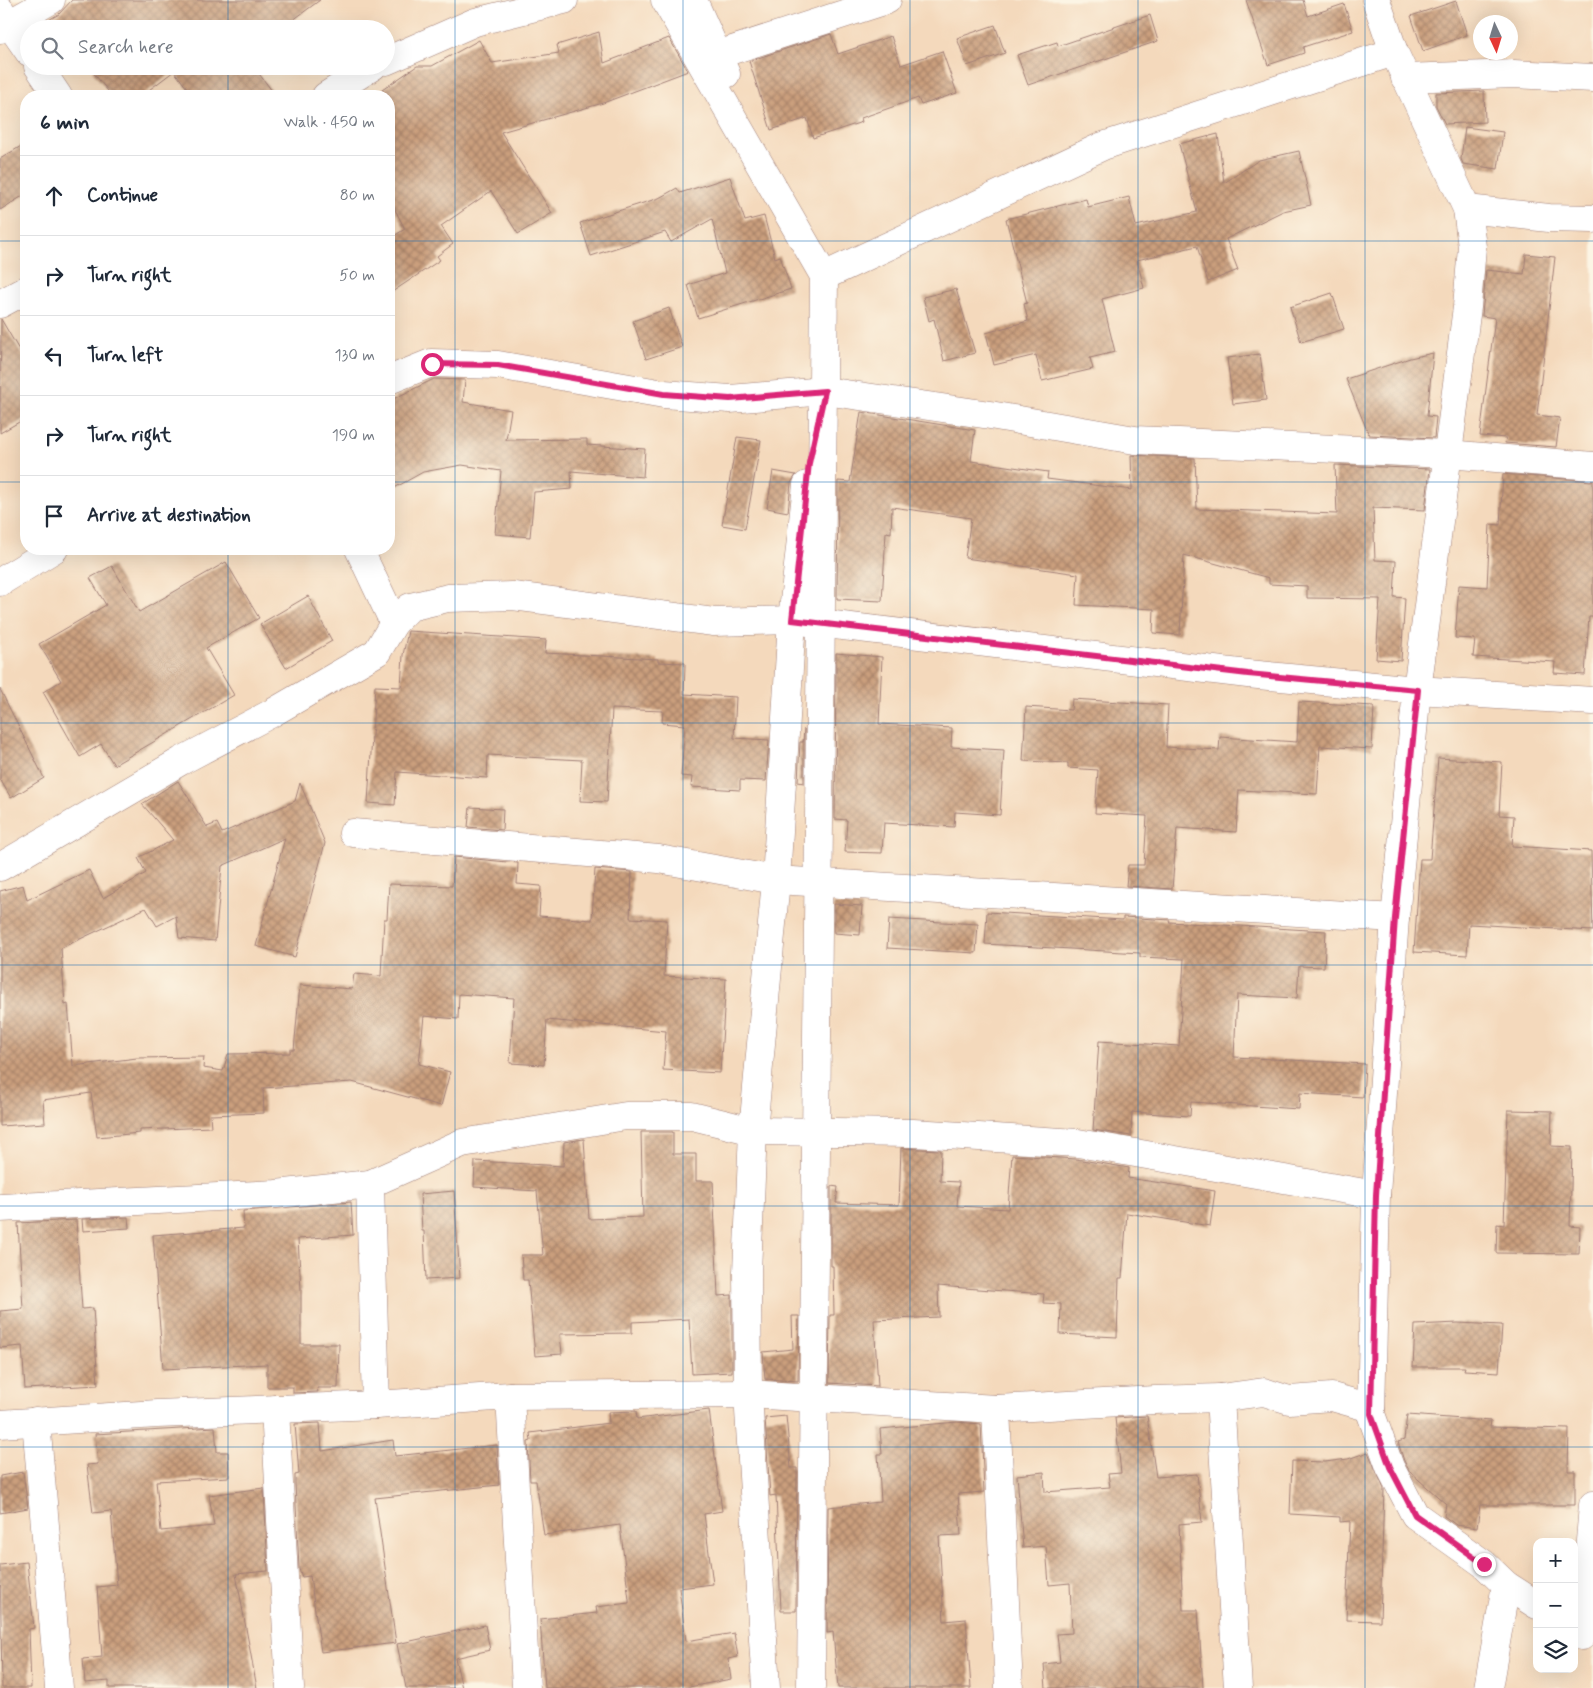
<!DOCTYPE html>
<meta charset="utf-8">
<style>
:root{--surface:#fff;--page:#f6f6f7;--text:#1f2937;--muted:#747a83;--line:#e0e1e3}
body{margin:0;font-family:Mynerve,sans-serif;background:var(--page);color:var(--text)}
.controls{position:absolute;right:15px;bottom:15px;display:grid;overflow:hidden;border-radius:10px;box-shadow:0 5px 20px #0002}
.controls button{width:45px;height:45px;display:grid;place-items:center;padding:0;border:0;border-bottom:1px solid var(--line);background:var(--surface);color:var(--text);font:25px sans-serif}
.compass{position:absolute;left:1473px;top:15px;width:45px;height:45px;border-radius:50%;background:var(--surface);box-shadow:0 5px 20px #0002;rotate:176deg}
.stop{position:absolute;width:15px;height:15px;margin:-11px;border:4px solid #db2777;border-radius:50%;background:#fff}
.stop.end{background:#db2777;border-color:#fff;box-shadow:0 1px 5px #0008}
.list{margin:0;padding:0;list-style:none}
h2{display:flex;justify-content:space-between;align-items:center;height:65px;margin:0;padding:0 20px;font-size:21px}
h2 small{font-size:16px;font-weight:400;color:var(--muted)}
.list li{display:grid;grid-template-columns:32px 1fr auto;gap:15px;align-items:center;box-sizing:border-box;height:80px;padding:0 20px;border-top:1px solid var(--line)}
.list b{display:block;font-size:19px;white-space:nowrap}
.list em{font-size:16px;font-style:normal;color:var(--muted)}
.icon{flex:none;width:28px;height:28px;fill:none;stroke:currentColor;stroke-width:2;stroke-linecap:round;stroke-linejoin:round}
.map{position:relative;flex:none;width:1593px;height:1688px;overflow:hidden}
.search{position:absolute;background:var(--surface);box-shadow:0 5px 20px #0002;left:20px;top:20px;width:375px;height:55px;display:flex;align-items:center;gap:12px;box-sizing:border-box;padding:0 18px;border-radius:28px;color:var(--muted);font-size:19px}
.panel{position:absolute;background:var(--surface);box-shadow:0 5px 20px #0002;left:20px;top:90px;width:375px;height:465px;border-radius:20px}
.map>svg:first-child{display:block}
.building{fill:url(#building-cross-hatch)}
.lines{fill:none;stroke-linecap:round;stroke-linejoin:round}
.street-casing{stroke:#9f7c74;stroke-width:29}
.street{stroke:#fff;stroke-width:28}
.route{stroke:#db2777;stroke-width:6}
.grid{fill:none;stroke:#1f6fb2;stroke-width:1;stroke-opacity:0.55}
</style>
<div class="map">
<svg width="1593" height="1688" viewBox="0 0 1593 1688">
<defs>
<pattern id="building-cross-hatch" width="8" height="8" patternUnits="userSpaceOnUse" patternTransform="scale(1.25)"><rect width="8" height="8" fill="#ca9f7d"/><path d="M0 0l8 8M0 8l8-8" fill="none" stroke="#a68167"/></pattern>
</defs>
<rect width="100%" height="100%" fill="#fcf5e5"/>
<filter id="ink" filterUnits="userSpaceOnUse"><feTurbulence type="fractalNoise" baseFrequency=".02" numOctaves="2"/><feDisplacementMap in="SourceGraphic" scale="10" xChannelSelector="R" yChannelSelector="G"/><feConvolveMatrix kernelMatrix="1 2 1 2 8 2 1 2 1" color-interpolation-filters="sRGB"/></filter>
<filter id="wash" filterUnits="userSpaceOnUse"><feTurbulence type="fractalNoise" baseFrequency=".0096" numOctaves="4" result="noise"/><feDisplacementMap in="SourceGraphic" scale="20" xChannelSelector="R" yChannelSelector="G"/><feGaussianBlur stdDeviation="1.12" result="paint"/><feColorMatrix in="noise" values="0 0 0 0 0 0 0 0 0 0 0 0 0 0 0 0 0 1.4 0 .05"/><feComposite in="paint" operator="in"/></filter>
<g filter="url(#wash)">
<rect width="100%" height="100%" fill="#f4d9bc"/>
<g id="blocks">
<g class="building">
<path d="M72,0H320L281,29H33L59,14Z"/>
<path d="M1246,0H1303L1308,16L1344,4L1353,31L1303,47L1304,53L1268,65Z"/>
<path d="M1456,1L1467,35L1423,51L1411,16Z"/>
<path d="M1150,15L1158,41L1028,85L1017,55L1057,42L1058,46Z"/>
<path d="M995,25L1005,53L967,66L957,38Z"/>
<path d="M599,32L604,63L669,38L688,71L603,103L501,132L552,213L518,234L491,191L441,226L453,244L437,256L440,260L389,294V239L405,229L389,198V96L382,90L417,66H432L479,40L492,63L559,53L557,45Z"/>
<path d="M831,34L838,54L891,36L901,65L942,51L957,93L921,105L918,98L861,118L862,122L813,138L807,118L771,130L749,61Z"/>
<path d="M98,66H253L276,96H193L174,71L141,96H112L92,71Z"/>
<path d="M1484,91L1485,122L1445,124L1436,106V93Z"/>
<path d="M1465,127L1503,132L1498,169L1463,164L1461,159Z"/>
<path d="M1218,134L1224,183L1259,160L1299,151L1311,205L1283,211L1226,239L1238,270L1208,282L1197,246L1137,260L1144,288L1102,299L1115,352L1090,358L1093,369L1042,381L1036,355L994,365L986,333L1028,321L1024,304L1027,303L1006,219L1086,199L1088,207L1129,197L1136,226L1197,212L1179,144Z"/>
<path d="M26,143V194L0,210V159Z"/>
<path d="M730,177L745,221L764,216L775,258L780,256L791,289L698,318L688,285L725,273L712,219L671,242L665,232L591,256L580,223L659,198L677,188L680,193Z"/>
<path d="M1526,254L1555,257L1537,415L1560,418L1556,447L1505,443L1506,438L1480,436L1495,318L1482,316L1486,270L1524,274Z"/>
<path d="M956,289L975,353L944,361L934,319L929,321L923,297Z"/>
<path d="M1332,293L1344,329L1301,342L1290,307Z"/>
<path d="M669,308L682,347L646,359L633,321Z"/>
<path d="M1,319L26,362V418L0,433Z"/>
<path d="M1433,353L1427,416L1436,417L1434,438L1369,435L1346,379L1410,358Z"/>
<path d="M1260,354L1266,400L1233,404L1227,358Z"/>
<path d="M434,379L465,380L463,402L511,410L506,440L587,439V445L645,449L643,477L571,471L572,489L534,492L530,537L495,534L501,471L462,465L423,472L389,491V401Z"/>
<path d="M861,412L975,430L971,461L1048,472L1047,479L1132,490L1131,455L1195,458L1197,509L1337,514L1335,465L1430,469L1425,510L1373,508L1375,560L1396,561L1394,597L1405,598L1401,661L1376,659L1380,599L1307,598V586L1269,584V578L1184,555L1180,635L1153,633L1154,609L1076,605L1078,574L965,558L971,518L892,507L891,533L886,532L882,601L837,599L838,481L850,482Z"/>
<path d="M737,437L761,440L745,529L722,525Z"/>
<path d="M773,471L796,475L791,483L788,512L767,508Z"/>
<path d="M1503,474L1593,481V617H1589L1585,675L1554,673L1555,662L1473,657L1475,639L1455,638L1459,585L1487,587L1490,524L1500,525Z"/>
<path d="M226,562L259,618L206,648L234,695L114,765L101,744L80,757L43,692L61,681L39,644L106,605L90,578L112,566L139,612Z"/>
<path d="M308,596L332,641L286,668L260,624Z"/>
<path d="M408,631L546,640L545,653L658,659V662L685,663L684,694L736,697L734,738L769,740L766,781L740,780V790L691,787L692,777L681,776L685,725L662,723L663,711L612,709L607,802L580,801L582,760L488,755L487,778L397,772L395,805L368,803L375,686L401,687L403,655Z"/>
<path d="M836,653L882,657L879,724L952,728L951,747L1004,750L1000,815L955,812L954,827L884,823L882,853L845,852L847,820L835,819Z"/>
<path d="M0,689L44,778L11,798L0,779Z"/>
<path d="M1072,699L1168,705L1166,747L1219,750L1220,737L1297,742L1299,702L1374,706L1372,749L1320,746L1317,794L1239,790L1236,832L1177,828L1172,889L1126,886L1128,865H1144L1147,816L1095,813L1098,770L1068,768V763L1023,761L1026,707L1071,710Z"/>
<path d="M804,729V783L798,782L800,742H803Z"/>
<path d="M1438,758L1502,762L1499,815L1514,816L1512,846L1591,851L1593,931L1469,924L1467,955L1414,952L1420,859H1430Z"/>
<path d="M178,781L207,827L217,823L222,833L295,801L300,783L325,843L295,957L256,946L285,838L222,866L215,941L179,938L176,916L157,926L146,908L61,948L65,1005L68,1004L73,1066L137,1058L204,1057L203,1068L223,1071L228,1054L290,1053V1050H294L300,985L352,989L354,974L381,976L384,919H387L389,884L452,886L454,857L518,863L517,884L541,886L539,916L592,920L595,869L632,872L630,918L667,920L664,976L726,979L720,1073L663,1070L666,1031L547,1020L544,1065L510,1063L514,998L459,994L458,1019L424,1016L419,1064L450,1072L441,1106L352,1082L263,1088L264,1113L210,1115L211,1127L140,1130V1133L97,1137L91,1093L43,1100L45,1123L0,1126V891L23,885L27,900L89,870L103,898L146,873L138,858L173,840L142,804Z"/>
<path d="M470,807L503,809L502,830L468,827Z"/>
<path d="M834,904L862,906L860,935L834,933Z"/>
<path d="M987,912L1123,920V917L1170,920L1169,922L1326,931L1324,967L1299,966L1297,998L1237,995L1234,1057L1365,1064L1363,1097L1300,1093L1299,1109L1191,1102L1190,1116L1132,1112L1131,1136L1093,1130L1099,1041L1179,1046L1184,959L1140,957V953L985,944Z"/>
<path d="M889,919L978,924L976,953L887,948Z"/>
<path d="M1508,1110L1552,1111L1551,1146L1572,1147L1570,1226L1580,1227L1579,1254L1496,1253L1497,1224L1504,1225Z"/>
<path d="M641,1132H673V1154H696V1181H713L718,1296L732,1295V1372L692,1374L689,1319L632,1322V1333L560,1334L562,1354L535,1356L528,1280H523L521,1255H543L537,1191L474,1187L475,1161L563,1166L564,1142L584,1139L589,1219L643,1217Z"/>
<path d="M901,1148L941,1150L940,1181L959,1182L957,1206L1008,1209L1012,1155L1076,1159L1129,1168L1128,1178L1215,1191L1210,1226L1127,1213L1122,1278H1119L1117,1337L1060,1334L1061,1304L1043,1303L1044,1294L938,1286L939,1317L874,1320L878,1386L829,1383L830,1315H834L833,1266H831V1186L838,1187L836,1203L899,1205Z"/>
<path d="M454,1191L460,1278L426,1280L424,1231H422L420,1194Z"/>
<path d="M351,1202L353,1235L298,1239L301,1290V1344H339L338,1388H317L318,1392L293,1393V1387H267V1364L163,1369L153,1235L244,1228L243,1211Z"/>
<path d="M128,1217L129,1228L83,1231L82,1219Z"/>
<path d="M76,1220L82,1309L93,1308L98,1385L25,1389L22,1346L0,1348V1311L23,1309L18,1223Z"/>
<path d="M792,1316H799L798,1381L765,1379L763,1352L793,1349Z"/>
<path d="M1458,1323L1502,1325L1499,1372L1464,1370L1465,1367H1413L1415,1325Z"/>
<path d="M709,1410L722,1511L704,1514L713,1584L679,1588L686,1641L734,1633L738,1657L728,1659L731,1679L684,1688H545L540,1619L597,1613L596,1607L629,1603V1600L620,1525L544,1535L536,1481H530L528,1442L531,1441L530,1433L609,1423L608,1412L636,1411L637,1419Z"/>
<path d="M1407,1415L1491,1421L1490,1427L1569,1429L1568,1471H1575V1505H1480L1477,1528L1456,1525L1444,1516L1446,1504L1410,1472L1404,1461L1398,1442L1404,1440Z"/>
<path d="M786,1416L791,1468H797L796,1611H781L776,1495L770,1496L765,1418Z"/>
<path d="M1147,1416L1156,1477L1197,1474L1202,1522L1179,1524L1183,1610H1198L1203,1688H1046L1044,1664L1060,1662L1057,1634L1072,1633L1070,1583L1049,1585L1046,1546L1023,1548L1017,1475L1044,1472L1045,1492L1110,1487L1108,1474L1121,1473L1115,1418Z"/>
<path d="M957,1422L981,1424L984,1492L958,1494L961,1535L939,1536L944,1621L966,1619L971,1688H838L833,1632L827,1633L828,1507L881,1502L878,1454H882L880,1429Z"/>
<path d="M320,1423L322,1451L393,1440L395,1456L497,1445L499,1485L375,1498L396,1643L321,1652L310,1576L302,1577L299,1569L295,1483V1475L299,1474L295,1424Z"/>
<path d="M215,1427L217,1452H228L229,1477L156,1481L161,1531L214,1526L209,1495L264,1488L268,1571L236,1574L257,1688H109V1681L85,1683L83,1659L102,1657L97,1587L117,1585L111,1511L93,1513L87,1465L98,1464L95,1434Z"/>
<path d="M1368,1452L1384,1489L1380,1621L1346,1620L1350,1521L1340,1522V1517L1290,1514L1292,1461L1325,1462L1348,1459Z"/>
<path d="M23,1472L28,1508L0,1513V1476Z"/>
<path d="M27,1562L34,1628L29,1629L31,1688H2L0,1565Z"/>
<path d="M485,1625L490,1650L455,1658L462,1688H406L397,1644Z"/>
</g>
</g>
</g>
<g filter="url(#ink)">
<use href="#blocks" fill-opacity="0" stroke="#9f7c74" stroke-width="1"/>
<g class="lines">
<g class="street-casing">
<g id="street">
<path d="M665,0L824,276L811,1688"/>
<path d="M693,0L726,74"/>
<path d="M1376,0L1394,52L1467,209L1472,247L1467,307L1417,690L1395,918L1376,1195"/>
<path d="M0,10L29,52"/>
<path d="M0,29L51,0"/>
<path d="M717,55L887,0"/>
<path d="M386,61L475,22L564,0"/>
<path d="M38,66L58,96"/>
<path d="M1405,78L1514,74L1593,78"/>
<path d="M326,96L373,66"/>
<path d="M1467,209L1549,218L1593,219"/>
<path d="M824,276L1103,146L1394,52"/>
<path d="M0,304L26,290"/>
<path d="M389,380L431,363L498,365L664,394L730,399L825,391L990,415L1135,440L1447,454L1593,466"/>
<path d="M359,549L394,623"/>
<path d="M0,582L54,549"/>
<path d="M353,833L659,859L776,880L1395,918"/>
<path d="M0,867L181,761L272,713L377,652L394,623L410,607L448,598L513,596L714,622L792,620L1248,674L1417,690L1593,701"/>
<path d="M370,1184L376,1405"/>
<path d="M0,1208L276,1194L370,1184L462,1143L626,1116H692L753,1131L913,1133L1078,1143L1376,1195L1371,1414L1390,1467L1415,1515L1484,1564L1506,1585L1537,1605"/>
<path d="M510,1396L526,1688"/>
<path d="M1220,1398L1238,1688"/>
<path d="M275,1409L290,1688"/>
<path d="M996,1409L1009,1688"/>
<path d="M36,1421L59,1688"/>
<path d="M0,1424L157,1414L376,1405L510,1396L748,1394L996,1409L1155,1400L1220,1398L1264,1392L1289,1400L1332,1397L1371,1408"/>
<path d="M1582,1636L1593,1505"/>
<path d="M766,1688L748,1394L747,1272L753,1131L776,880L792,620L807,485"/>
<path d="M1488,1688L1506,1585"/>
</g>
</g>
<use href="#street" class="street"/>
</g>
</g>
<g class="lines" filter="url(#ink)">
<path class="route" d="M432,364L498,365L664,394L730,399L825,391L809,463L792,620L1248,674L1418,690L1395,918L1376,1195L1371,1414L1390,1467L1415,1515L1484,1564"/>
</g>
<path class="grid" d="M228,0V29M455,0V1688M683,0V1688M910,0V1688M1138,0V1688M1365,0V1688M228,66V96M0,241H26M389,241H1593M0,482H26M389,482H1593M228,549V1688M0,723H1593M0,965H1593M0,1206H1593M0,1447H1593"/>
</svg>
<div class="controls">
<button>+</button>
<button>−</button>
<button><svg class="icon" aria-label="layers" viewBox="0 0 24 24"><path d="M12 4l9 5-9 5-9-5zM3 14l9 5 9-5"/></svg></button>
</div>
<svg class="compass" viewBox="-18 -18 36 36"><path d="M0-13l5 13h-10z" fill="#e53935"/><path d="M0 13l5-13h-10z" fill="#747a83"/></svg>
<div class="stop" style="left:432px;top:364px"></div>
<div class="stop end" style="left:1484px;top:1564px"></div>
<div class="search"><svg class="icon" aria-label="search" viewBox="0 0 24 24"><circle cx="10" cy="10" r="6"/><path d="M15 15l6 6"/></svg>Search here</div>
<section class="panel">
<h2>6 min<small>Walk · 450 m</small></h2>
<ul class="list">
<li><svg class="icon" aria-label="ahead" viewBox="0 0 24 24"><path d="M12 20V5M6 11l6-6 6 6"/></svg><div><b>Continue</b></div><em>80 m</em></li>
<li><svg class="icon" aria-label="right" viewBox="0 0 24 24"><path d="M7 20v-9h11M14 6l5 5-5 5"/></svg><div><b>Turn right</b></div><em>50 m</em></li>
<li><svg class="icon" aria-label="left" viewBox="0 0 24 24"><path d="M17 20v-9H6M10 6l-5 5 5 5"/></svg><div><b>Turn left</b></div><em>130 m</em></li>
<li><svg class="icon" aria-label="right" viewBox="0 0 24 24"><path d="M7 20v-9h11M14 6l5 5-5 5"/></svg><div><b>Turn right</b></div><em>190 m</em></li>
<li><svg class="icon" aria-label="arrive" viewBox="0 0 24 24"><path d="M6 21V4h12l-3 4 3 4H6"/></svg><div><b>Arrive at destination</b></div></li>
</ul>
</section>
</div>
